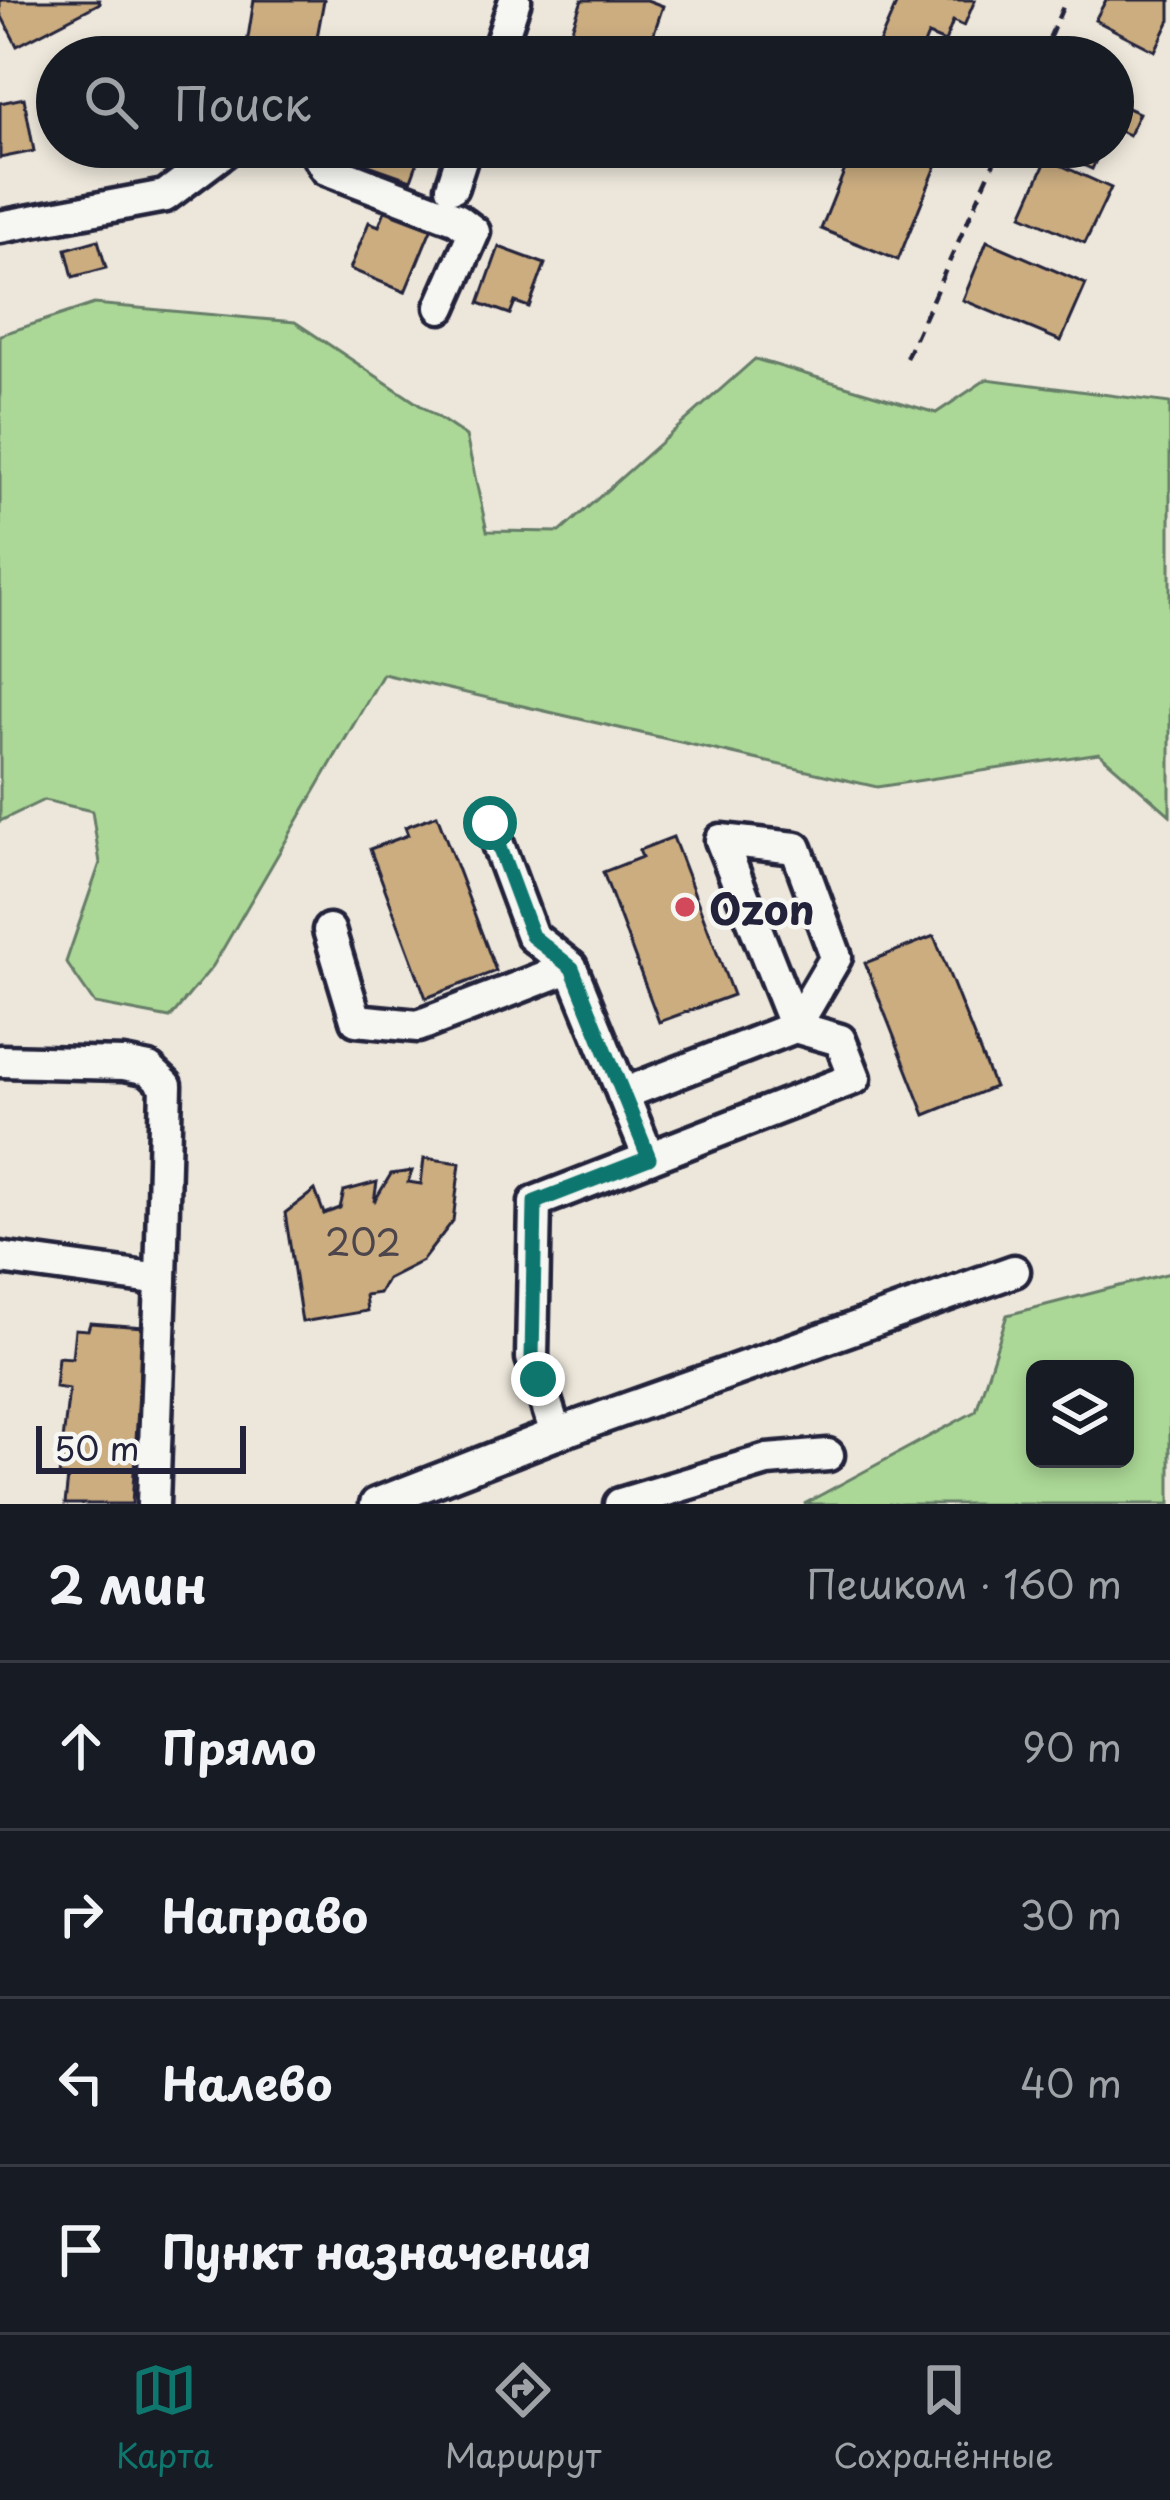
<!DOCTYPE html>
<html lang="ru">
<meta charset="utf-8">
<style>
:root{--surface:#171b24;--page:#242831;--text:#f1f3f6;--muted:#9ea1a6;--line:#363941;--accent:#0f766e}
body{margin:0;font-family:"Playpen Sans",sans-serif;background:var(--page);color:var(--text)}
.controls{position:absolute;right:36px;bottom:36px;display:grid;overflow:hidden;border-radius:18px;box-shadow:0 6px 18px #0003}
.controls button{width:108px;height:108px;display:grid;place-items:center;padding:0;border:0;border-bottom:3px solid var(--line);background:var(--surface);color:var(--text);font:60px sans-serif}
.scale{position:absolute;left:36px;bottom:30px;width:210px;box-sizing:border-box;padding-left:12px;border:6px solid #22223b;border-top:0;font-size:33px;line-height:42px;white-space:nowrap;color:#22223b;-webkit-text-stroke:9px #f6f6f2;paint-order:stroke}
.stop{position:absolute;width:36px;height:36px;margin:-27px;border:9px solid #0f766e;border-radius:50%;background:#fff}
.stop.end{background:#0f766e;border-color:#fff;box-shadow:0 3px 12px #0008}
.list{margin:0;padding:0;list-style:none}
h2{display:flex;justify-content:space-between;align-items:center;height:156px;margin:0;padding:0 48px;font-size:51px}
h2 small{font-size:39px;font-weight:400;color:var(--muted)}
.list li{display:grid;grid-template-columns:78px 1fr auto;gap:36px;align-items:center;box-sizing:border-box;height:168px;padding:0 48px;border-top:3px solid var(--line)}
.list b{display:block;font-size:45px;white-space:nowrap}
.list em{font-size:39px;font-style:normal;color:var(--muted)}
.icon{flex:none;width:66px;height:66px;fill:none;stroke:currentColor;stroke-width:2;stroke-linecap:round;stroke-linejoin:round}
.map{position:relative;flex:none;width:1170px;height:1504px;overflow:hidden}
.search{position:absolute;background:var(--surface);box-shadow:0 6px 18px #0003;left:36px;right:36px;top:36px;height:132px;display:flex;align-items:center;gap:30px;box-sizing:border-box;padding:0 42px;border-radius:66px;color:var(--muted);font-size:45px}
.sheet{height:828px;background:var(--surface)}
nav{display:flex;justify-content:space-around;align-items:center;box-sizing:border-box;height:168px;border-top:3px solid var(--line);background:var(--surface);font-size:33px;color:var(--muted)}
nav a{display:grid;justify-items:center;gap:6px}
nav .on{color:var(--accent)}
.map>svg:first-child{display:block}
.green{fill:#abd896;stroke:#667d68;stroke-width:3;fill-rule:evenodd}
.building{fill:#cbad80;stroke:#22223b;stroke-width:3}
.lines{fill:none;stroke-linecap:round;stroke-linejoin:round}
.minor-casing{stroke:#22223b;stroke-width:39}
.path{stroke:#22223b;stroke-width:4.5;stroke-dasharray:12 9;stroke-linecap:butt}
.minor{stroke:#f6f6f2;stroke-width:30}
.route{stroke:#0f766e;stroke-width:15}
.poi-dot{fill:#d1495b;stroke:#f6f6f2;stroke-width:4.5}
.labels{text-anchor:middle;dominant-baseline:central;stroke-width:9;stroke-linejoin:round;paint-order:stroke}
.number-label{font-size:36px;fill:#4c454c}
.poi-label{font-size:42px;font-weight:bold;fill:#22223b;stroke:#f6f6f2;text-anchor:start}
</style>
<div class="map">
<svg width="1170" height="1504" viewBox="0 0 1170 1504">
<rect width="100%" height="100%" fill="#ede7db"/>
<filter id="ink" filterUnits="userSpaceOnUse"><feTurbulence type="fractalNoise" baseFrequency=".00833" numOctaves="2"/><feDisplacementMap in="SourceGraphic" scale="24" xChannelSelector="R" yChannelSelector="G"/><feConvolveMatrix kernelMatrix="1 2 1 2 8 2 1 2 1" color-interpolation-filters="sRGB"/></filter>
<g filter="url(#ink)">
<g class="green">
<path d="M94,304L295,322L466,436L487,531L560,532L755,359L936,413L987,379L1170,403V815L1099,753L877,787L383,674L213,966L170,1018L95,1004L66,962L100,863L92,811L44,800L0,821V335Z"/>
<path d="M1170,1273V1504H804L976,1411L1007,1315ZM1035,1369H1125V1459H1035Z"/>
</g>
<g class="building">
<path d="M0,0H99L100,3L17,46L0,13Z"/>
<path d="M254,0H324L315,48L300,45L298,57L246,50Z"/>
<path d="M582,0H647L663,6L646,57H562Z"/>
<path d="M898,0H975L964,26L953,21L945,42L928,35L919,57H884L875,53Z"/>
<path d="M1106,0H1170V20L1155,51L1095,20Z"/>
<path d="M24,98L34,151L0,158V103Z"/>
<path d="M1113,102L1139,113L1129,135L1113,128Z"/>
<path d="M140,147H188L190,150L177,160L169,150L159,158L151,147L144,152Z"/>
<path d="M362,147H423L411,180L357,161Z"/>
<path d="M854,147H944L898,260L821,229Z"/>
<path d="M1042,147H1102L1092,169Z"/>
<path d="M1047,159L1111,188L1085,243L1022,215Z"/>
<path d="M388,203L434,222L405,292L350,269L369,222L379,226Z"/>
<path d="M98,240L106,268L73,277L66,249Z"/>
<path d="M987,241L1086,284L1061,341L963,300Z"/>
<path d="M499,247L545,264L529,307L515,302L510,314L479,303Z"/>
<path d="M437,815L496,971L426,998L370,849L408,835L405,827Z"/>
<path d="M673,837L733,995L659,1022L603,872L642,857L639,850Z"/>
<path d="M934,936L994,1087L925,1115L865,963Z"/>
<path d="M424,1158L460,1163L453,1221L422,1261L387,1279L379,1293L365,1295L367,1311L302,1322L285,1213L315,1190L324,1214L340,1208L344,1191L377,1182L374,1202L391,1174L412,1171L408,1182L421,1184Z"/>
<path d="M90,1323L143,1327L132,1504H65L68,1477L59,1476L69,1389L55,1387L58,1357L72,1358L75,1329L88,1330Z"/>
</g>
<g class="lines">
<g class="minor-casing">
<g id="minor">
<path d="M496,57L515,0"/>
<path d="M313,147L326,169L457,219L474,232L441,307"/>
<path d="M452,187L465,147"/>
<path d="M0,227L165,196L230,147"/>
<path d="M490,823L532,936L571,967"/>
<path d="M329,930L356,1020L418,1026L571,967L649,1158L535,1202L532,1358L556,1434L376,1504"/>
<path d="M0,1061L124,1064L149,1069L166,1085L161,1280L0,1258"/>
<path d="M623,1094L795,1027L721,840L796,848L836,957L795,1027L840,1040L855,1078L649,1158"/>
<path d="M556,1434L1014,1271"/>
<path d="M153,1504L161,1280"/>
<path d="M620,1504L767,1460L828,1455"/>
</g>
</g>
<g class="path">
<path d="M1041,57L1066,0"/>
<path d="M906,358L1001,147"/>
</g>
<use href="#minor" class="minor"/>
</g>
</g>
<g class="lines" filter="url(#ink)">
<path class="route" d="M490,823L532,936L572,968L649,1158L535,1202L532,1358L538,1379"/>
</g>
<circle class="poi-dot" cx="685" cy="907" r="12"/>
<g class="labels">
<g class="number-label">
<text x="363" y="1241">202</text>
</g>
<g class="poi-label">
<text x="709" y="907">Ozon</text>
</g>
</g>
</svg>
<div class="controls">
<button><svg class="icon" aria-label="layers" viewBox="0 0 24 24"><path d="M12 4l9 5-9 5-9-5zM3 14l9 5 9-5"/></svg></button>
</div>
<div class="scale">50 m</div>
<div class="stop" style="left:490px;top:823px"></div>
<div class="stop end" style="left:538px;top:1379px"></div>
<div class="search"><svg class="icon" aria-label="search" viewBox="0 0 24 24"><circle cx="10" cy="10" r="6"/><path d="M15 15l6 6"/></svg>Поиск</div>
</div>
<section class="sheet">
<h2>2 мин<small>Пешком · 160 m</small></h2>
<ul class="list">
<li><svg class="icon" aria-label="ahead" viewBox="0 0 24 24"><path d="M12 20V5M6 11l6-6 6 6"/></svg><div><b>Прямо</b></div><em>90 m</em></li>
<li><svg class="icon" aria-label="right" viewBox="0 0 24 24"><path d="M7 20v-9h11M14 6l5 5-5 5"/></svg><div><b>Направо</b></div><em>30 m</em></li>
<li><svg class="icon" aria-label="left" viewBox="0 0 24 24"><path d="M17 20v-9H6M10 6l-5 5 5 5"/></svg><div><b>Налево</b></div><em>40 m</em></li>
<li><svg class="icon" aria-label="arrive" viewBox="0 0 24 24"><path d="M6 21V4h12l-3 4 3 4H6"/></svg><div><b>Пункт назначения</b></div></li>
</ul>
</section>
<nav>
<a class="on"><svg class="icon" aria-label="map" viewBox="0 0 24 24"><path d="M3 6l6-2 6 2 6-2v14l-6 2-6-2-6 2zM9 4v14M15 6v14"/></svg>Карта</a>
<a><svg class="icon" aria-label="directions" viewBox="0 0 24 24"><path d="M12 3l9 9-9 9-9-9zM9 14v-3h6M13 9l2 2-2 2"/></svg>Маршрут</a>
<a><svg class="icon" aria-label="saved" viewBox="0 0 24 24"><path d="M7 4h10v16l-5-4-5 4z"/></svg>Сохранённые</a>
</nav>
